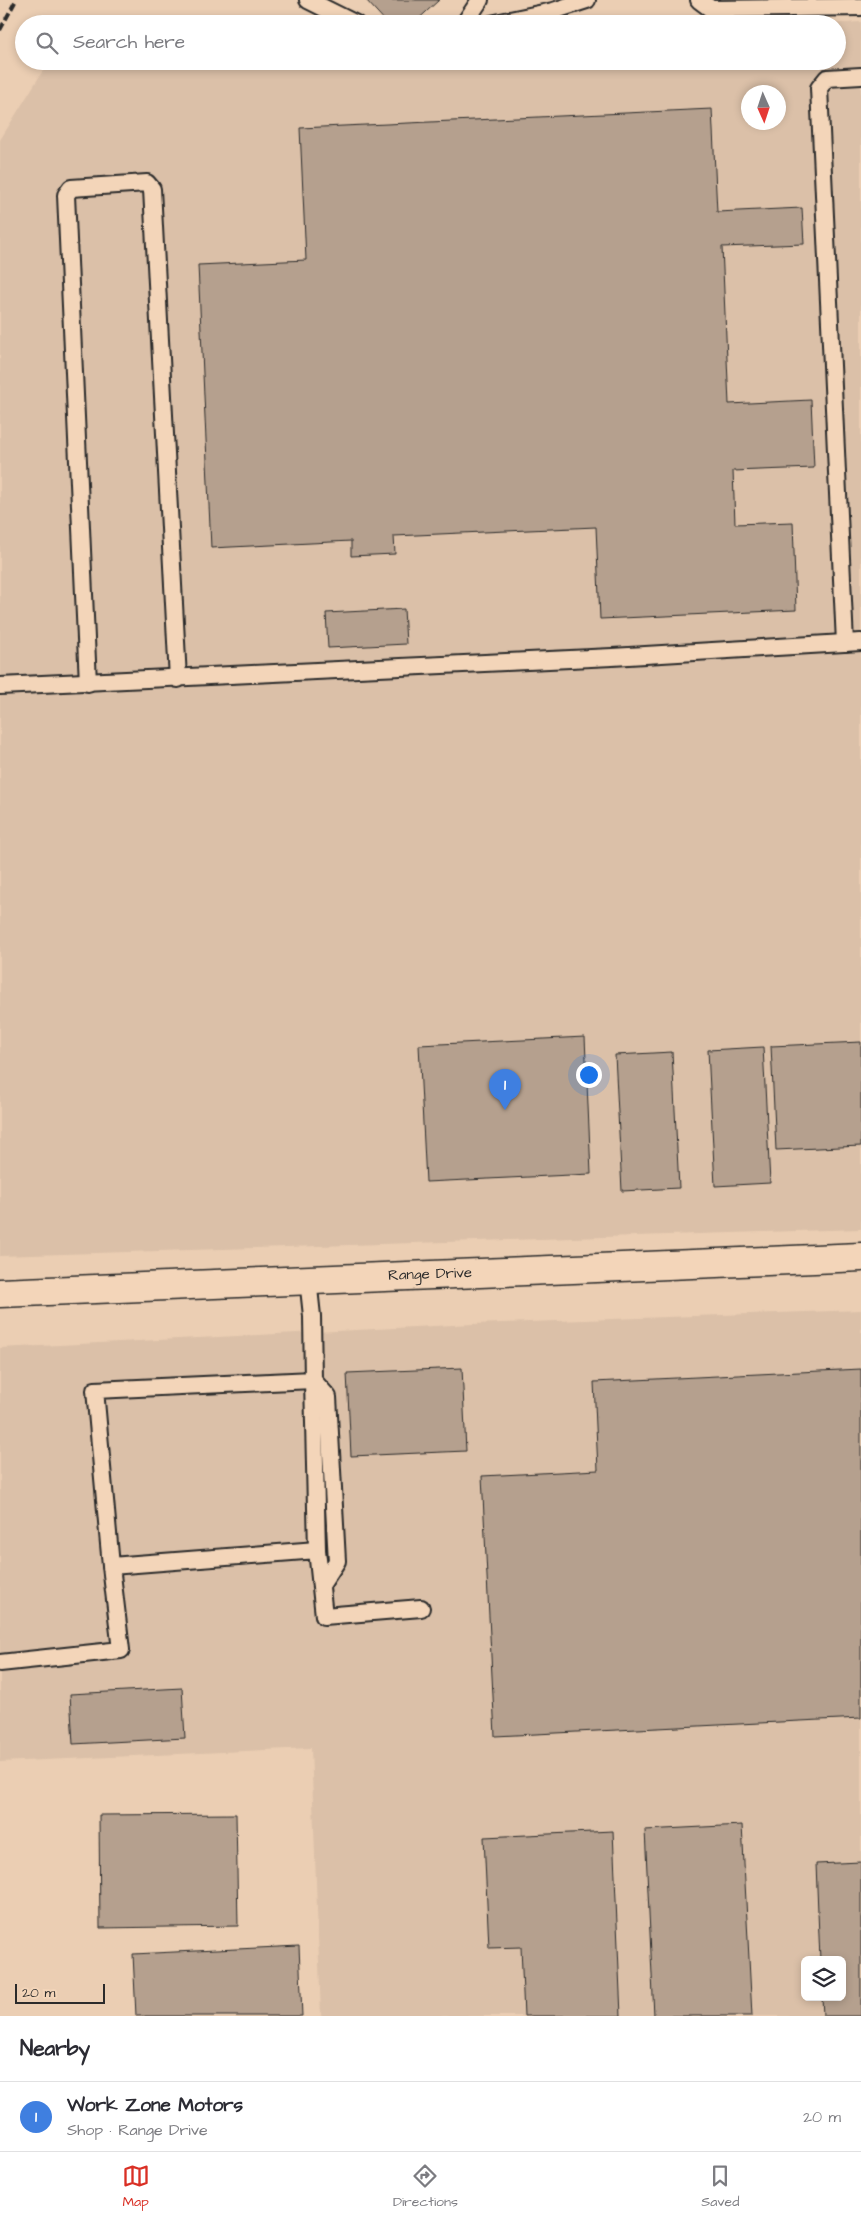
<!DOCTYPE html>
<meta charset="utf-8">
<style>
:root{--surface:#fff;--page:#f2f2f3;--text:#2b2b33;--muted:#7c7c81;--line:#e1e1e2;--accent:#d93025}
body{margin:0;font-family:"Architects Daughter",sans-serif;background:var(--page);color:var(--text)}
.controls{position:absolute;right:15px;bottom:15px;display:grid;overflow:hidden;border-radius:8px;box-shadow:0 2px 8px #0003}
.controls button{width:45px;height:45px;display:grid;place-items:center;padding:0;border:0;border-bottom:1px solid var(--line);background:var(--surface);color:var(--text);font:25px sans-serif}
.compass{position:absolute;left:741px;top:85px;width:45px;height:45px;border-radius:50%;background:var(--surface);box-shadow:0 2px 8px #0003;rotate:177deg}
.scale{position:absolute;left:15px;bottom:12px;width:90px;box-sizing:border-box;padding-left:5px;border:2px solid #2b2b2b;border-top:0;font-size:14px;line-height:18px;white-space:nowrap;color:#2b2b2b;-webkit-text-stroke:4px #f3d5b9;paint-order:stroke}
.you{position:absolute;left:588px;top:1074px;width:18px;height:18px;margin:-12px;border:4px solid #fff;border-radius:50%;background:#1a73e8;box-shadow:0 0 0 8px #1a73e833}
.badge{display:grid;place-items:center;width:32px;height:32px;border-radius:50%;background:var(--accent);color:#fff;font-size:16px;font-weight:700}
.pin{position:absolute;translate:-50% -41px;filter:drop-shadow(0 1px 2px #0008)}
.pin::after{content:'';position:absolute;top:26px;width:18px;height:15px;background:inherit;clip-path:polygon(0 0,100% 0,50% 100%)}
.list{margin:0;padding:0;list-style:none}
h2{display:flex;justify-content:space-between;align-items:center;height:65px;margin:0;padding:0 20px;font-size:21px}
h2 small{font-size:16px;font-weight:400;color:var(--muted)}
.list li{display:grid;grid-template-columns:32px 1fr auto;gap:15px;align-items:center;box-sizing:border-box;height:70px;padding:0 20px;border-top:1px solid var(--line)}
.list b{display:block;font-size:19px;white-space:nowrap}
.list p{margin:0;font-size:16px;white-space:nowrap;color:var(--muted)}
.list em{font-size:16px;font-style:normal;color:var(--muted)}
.icon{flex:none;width:28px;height:28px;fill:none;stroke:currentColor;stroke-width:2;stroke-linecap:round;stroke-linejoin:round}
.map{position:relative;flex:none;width:861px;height:2016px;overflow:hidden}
.search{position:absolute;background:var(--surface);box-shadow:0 2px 8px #0003;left:15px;right:15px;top:15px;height:55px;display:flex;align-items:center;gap:12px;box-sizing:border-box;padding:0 18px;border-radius:28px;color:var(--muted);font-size:19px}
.sheet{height:135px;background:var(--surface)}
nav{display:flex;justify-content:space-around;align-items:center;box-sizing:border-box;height:70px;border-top:1px solid var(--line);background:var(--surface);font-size:14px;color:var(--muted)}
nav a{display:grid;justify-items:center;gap:2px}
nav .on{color:var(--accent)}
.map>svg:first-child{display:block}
.built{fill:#dbc0a8;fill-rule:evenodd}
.building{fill:#b5a08e;stroke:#2b2b2b}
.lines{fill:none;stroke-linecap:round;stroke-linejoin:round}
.service-casing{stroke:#2b2b2b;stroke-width:20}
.minor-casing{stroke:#2b2b2b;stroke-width:31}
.service{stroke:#f3d5b9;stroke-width:16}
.minor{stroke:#f3d5b9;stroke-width:28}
.rail{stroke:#2b2b2b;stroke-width:4;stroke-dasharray:8 4;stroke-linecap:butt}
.labels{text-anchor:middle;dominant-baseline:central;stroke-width:4.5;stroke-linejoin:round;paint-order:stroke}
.street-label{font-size:15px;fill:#2b2b2b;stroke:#f3d5b9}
</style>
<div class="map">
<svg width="861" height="2016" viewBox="0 0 861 2016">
<rect width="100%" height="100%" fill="#ebceb3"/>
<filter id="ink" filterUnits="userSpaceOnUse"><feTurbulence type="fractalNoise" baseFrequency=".02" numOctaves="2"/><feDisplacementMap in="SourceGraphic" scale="10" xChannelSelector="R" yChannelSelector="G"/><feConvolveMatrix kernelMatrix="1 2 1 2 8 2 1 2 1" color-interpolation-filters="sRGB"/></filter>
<g filter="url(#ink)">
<g class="built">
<path d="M861,22V1229L0,1256V140L49,61H837V24H827ZM748,92H778V122H748Z"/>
<path d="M861,1310V2016H321L311,1748L0,1762V1348L473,1324ZM805,1960H842V1997H805Z"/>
</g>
<g class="building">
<path d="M366,0H439L413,24H388Z"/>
<path d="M712,109L717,212L802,208L804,244L722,247L729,404L811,400L814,468L733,471L735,524L793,522L796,610L600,619L596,527L394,536L395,554L351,556V541L211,548L198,265L306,260L300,128Z"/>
<path d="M404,609L406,644L328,648L326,613Z"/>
<path d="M585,1037L591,1174L426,1182L419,1045Z"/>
<path d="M861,1042V1146L776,1150L771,1046Z"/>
<path d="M763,1047L770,1183L715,1186L708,1050Z"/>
<path d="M672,1052L679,1188L622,1191L615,1055Z"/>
<path d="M462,1368L466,1451L351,1456L347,1373Z"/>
<path d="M861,1369V1718L495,1736L482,1476L598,1470L594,1382Z"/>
<path d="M182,1688L185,1738L73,1744L70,1694Z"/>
<path d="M236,1814L238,1926L100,1928L99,1815Z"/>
<path d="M742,1825L752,2016H654L645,1830Z"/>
<path d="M613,1831L621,2016H524L521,1947L489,1948L484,1837Z"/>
<path d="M861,1862V2016H823L822,1997H842V1960H820L816,1864Z"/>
<path d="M299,1946L302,2016H136L133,1954Z"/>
</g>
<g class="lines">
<g class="service-casing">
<g id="service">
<path d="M308,0L356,24"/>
<path d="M699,0L711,9L861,7"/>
<path d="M464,24L480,0"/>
<path d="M491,24L553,11L587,0"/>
<path d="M845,643L819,88L827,78L861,76"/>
<path d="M88,683L66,195L71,188L147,183L152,189L178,679"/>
<path d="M0,686L612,657L861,642"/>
<path d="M313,1380L328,1397L337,1561L322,1584"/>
<path d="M313,1380L317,1550"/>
<path d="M111,1566L95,1390L313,1380L312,1316L308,1279"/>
<path d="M0,1663L121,1650L111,1566L317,1550L324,1616L421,1608"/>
</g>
</g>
<g class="minor-casing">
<path id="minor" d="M0,1293L861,1257"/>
</g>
<use href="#service" class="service"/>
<use href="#minor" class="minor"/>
<path class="rail" d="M0,30L16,0"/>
</g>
</g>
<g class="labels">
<g class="street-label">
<text transform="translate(430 1274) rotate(-2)">Range Drive</text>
</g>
</g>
</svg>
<div class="controls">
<button><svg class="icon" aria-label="layers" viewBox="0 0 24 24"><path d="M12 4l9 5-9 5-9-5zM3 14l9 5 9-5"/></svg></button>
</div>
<svg class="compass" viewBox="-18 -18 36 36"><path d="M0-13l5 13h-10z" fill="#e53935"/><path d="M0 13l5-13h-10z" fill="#7c7c81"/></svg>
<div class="scale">20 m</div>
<div class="you"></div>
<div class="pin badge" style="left:505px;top:1110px;background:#3f7fe0">1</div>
<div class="search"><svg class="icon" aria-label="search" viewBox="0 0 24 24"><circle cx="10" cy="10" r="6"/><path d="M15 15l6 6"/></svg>Search here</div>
</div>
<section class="sheet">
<h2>Nearby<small></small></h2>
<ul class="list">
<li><span class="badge" style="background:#3f7fe0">1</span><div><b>Work Zone Motors</b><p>Shop · Range Drive</p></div><em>20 m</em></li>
</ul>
</section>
<nav>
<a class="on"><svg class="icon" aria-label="map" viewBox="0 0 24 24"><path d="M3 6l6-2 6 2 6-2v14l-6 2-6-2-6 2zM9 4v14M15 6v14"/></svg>Map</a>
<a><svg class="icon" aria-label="directions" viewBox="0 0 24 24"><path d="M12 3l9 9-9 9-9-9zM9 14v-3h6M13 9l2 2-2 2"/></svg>Directions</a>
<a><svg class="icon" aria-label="saved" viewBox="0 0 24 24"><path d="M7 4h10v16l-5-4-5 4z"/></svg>Saved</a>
</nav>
